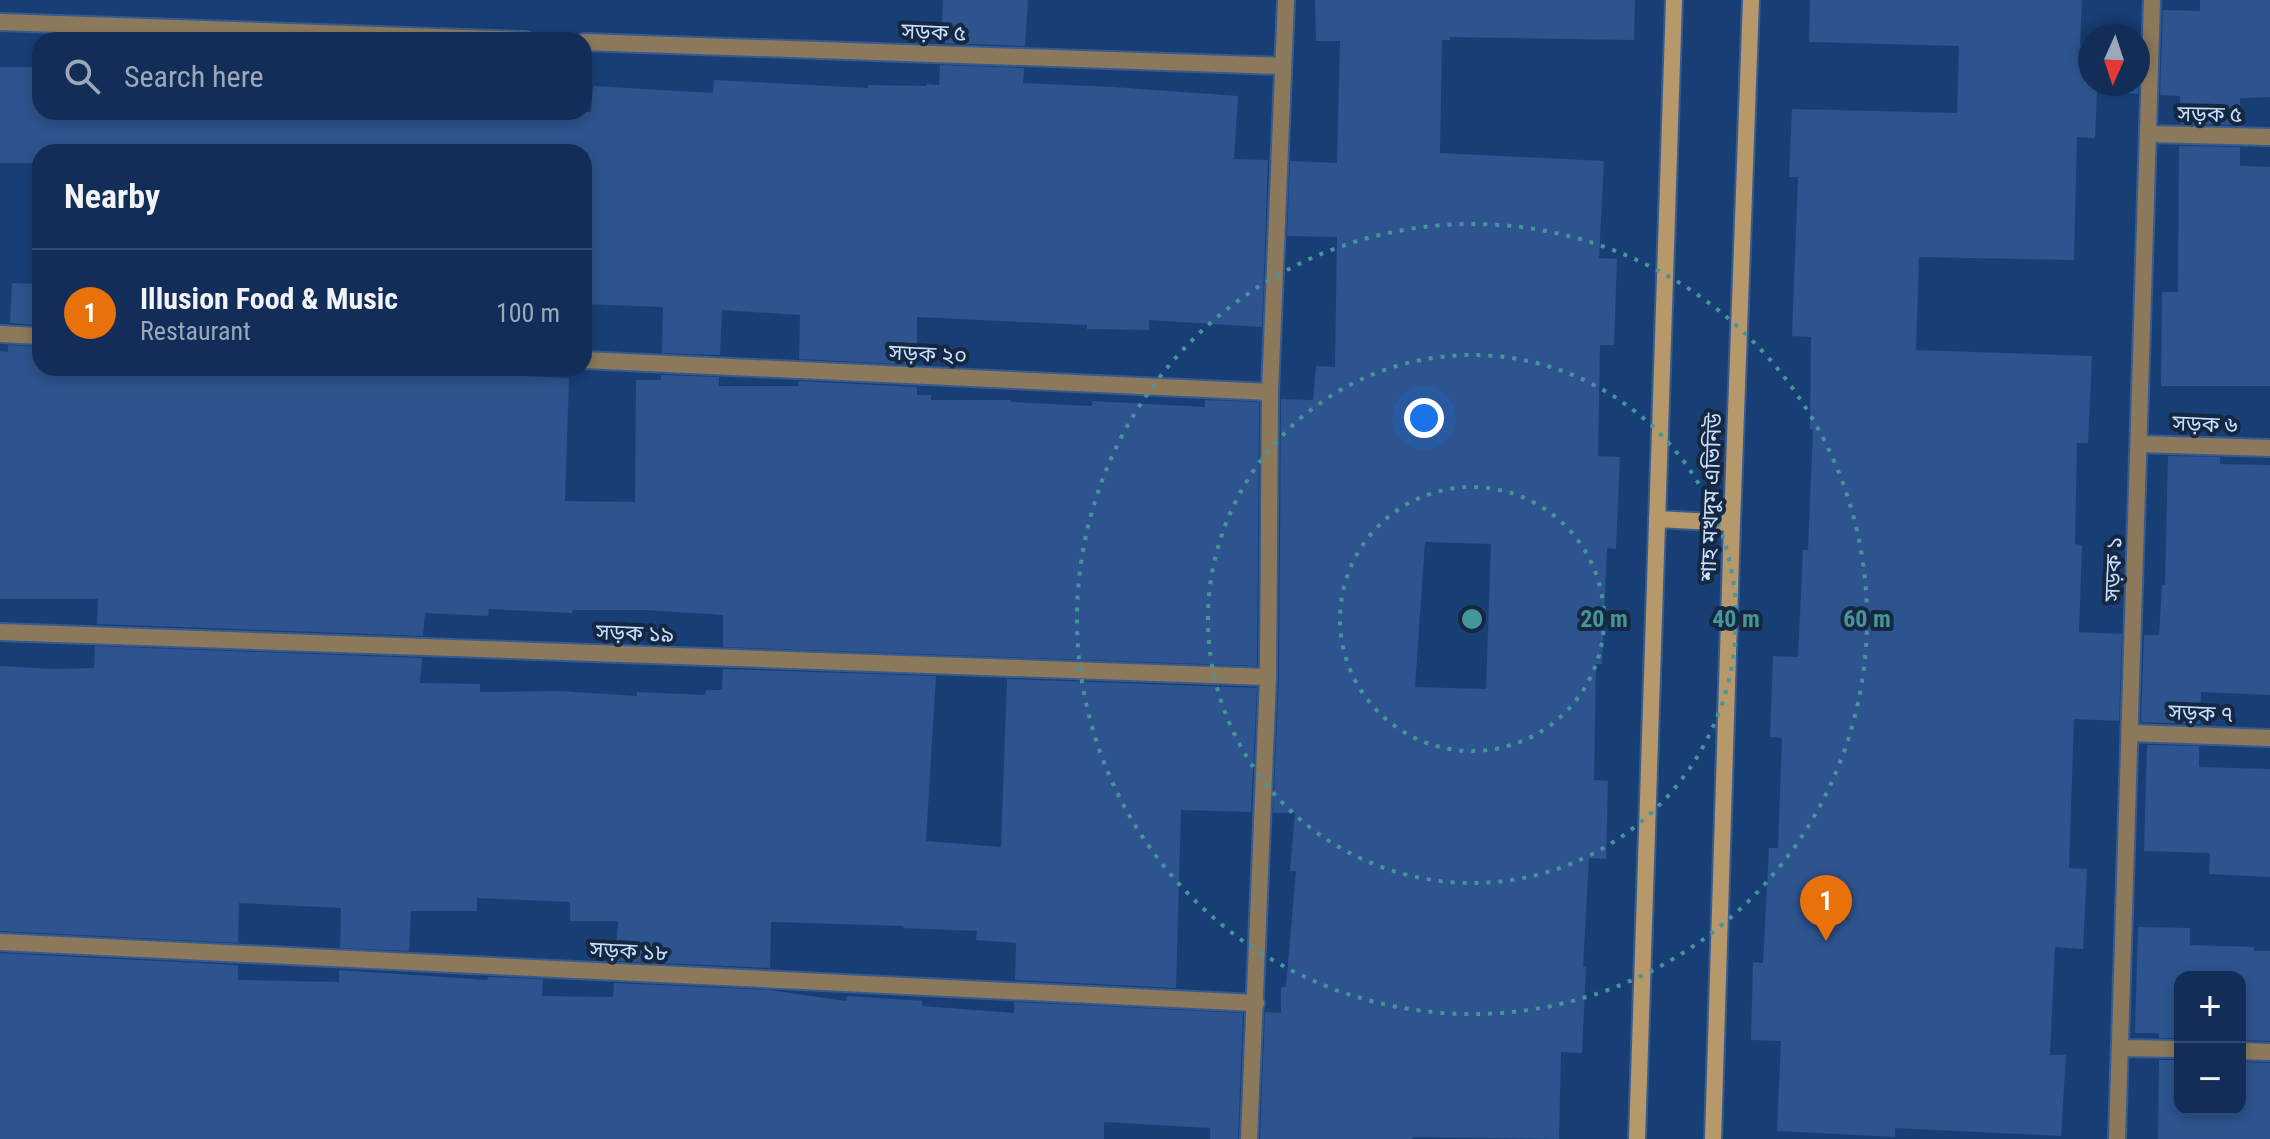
<!DOCTYPE html>
<meta charset="utf-8">
<style>
:root{--surface:#122e58;--page:#1b365e;--text:#f1f3f6;--muted:#9ca8ba;--line:#314a6e;--accent:#e69b98}
body{margin:0;font-family:"Roboto Condensed","Noto Sans Bengali",sans-serif;background:var(--page);color:var(--text)}
.controls{position:absolute;right:24px;bottom:24px;display:grid;overflow:hidden;border-radius:16px;box-shadow:0 4px 12px #0003}
.controls button{width:72px;height:72px;display:grid;place-items:center;padding:0;border:0;border-bottom:2px solid var(--line);background:var(--surface);color:var(--text);font:40px sans-serif}
.compass{position:absolute;left:2078px;top:24px;width:72px;height:72px;border-radius:50%;background:var(--surface);box-shadow:0 4px 12px #0003;rotate:183deg}
.you{position:absolute;left:1424px;top:418px;width:28px;height:28px;margin:-20px;border:6px solid #fff;border-radius:50%;background:#1a73e8;box-shadow:0 0 0 12px #1a73e833}
.badge{display:grid;place-items:center;width:52px;height:52px;border-radius:50%;background:var(--accent);color:#fff;font-size:26px;font-weight:700}
.pin{position:absolute;translate:-50% -66px;filter:drop-shadow(0 2px 4px #0008)}
.pin::after{content:'';position:absolute;top:42px;width:28px;height:24px;background:inherit;clip-path:polygon(0 0,100% 0,50% 100%)}
.list{margin:0;padding:0;list-style:none}
h2{display:flex;justify-content:space-between;align-items:center;height:104px;margin:0;padding:0 32px;font-size:34px}
h2 small{font-size:26px;font-weight:400;color:var(--muted)}
.list li{display:grid;grid-template-columns:52px 1fr auto;gap:24px;align-items:center;box-sizing:border-box;height:128px;padding:0 32px;border-top:2px solid var(--line)}
.list b{display:block;font-size:30px;white-space:nowrap}
.list p{margin:0;font-size:26px;white-space:nowrap;color:var(--muted)}
.list em{font-size:26px;font-style:normal;color:var(--muted)}
.icon{flex:none;width:44px;height:44px;fill:none;stroke:currentColor;stroke-width:2;stroke-linecap:round;stroke-linejoin:round}
.map{position:relative;flex:none;width:2270px;height:1139px;overflow:hidden}
.search{position:absolute;background:var(--surface);box-shadow:0 4px 12px #0003;left:32px;top:32px;width:560px;height:88px;display:flex;align-items:center;gap:20px;box-sizing:border-box;padding:0 28px;border-radius:24px;color:var(--muted);font-size:30px}
.panel{position:absolute;background:var(--surface);box-shadow:0 4px 12px #0003;left:32px;top:144px;width:560px;height:232px;border-radius:24px}
.map>svg:first-child{display:block}
.building{fill:#2d548e;fill-rule:evenodd}
.lines{fill:none;stroke-linecap:round;stroke-linejoin:round}
.street-casing{stroke:#385b8f;stroke-width:20}
.secondary-casing{stroke:#385b8f;stroke-width:20}
.street{stroke:#8c795c;stroke-width:16}
.secondary{stroke:#b6986a;stroke-width:16}
.ring{fill:none;stroke:#46959a;stroke-width:4;stroke-dasharray:4 8}
.labels{text-anchor:middle;dominant-baseline:central;stroke-width:8;stroke-linejoin:round;paint-order:stroke}
.street-label{font-size:22px;fill:#c7deff;stroke:#162740}
.centre{fill:#46959a;stroke:#162740;stroke-width:4}
.ring-label{font-size:24px;text-anchor:middle;font-weight:bold;fill:#46959a;stroke:#162740;stroke-width:8;stroke-linejoin:round;paint-order:stroke}
</style>
<div class="map">
<svg width="2270" height="1139" viewBox="0 0 2270 1139">
<rect width="100%" height="100%" fill="#183e76"/>
<g class="building">
<path d="M943,0H1028L1025,46L941,43Z"/>
<path d="M1315,0H1635L1634,40L1450,37V40H1442L1440,153L1604,161L1599,258L1617,259L1614,345H1600L1598,456L1620,457L1616,549L1607,548L1602,664H1596L1594,780L1608,781L1606,859L1589,858L1583,967H1586L1582,1053L1561,1052L1559,1139L1413,1137L1412,1139H1260L1265,1012L1281,1013V987H1286L1296,871H1290L1295,813H1273L1279,677L1281,399L1313,400L1316,366L1335,367L1337,237L1287,236L1290,161L1337,163L1340,41H1316ZM1425,542L1491,544L1486,689L1415,687Z"/>
<path d="M1810,0H2082L2080,45H2090V84H2138L2140,47L2138,94L2097,91L2095,138L2077,137L2074,260L1919,257L1916,350L2092,356L2088,443H2077L2075,544L2082,545L2079,632L2122,634L2119,721L2074,719L2069,868L2087,869L2083,949L2055,947L2050,1055H2066L2061,1136L1895,1128V1137L1777,1131L1781,1041L1751,1040L1753,962L1763,963L1769,848H1778L1782,738L1770,737L1773,656L1798,657L1803,550H1808L1813,430L1810,429L1811,337L1792,336L1798,177H1789L1792,109L1957,113L1959,46L1809,42Z"/>
<path d="M2200,0H2270V97L2240,98V125L2180,124V96L2160,95L2163,10L2200,11Z"/>
<path d="M940,65L1024,68L1023,83L1113,87L1238,96L1234,159L1268,160L1262,327L1149,320V330L1087,329V325L917,317V365L799,359L800,315L722,310L720,355L662,353L663,307L584,304L588,152H40V163H0V67H40V112H591L593,86L713,93L714,80L868,88V85L927,86V84L939,85Z"/>
<path d="M2179,146L2240,147V166L2270,167V386H2161L2162,292H2178Z"/>
<path d="M12,283L40,284V325L10,323Z"/>
<path d="M8,345L40,347V368L136,370L225,376V372L346,373V370L410,369V371L569,378L565,501L635,502L636,380H661V375L719,377V386H798L799,381L917,387V395H931V400H1011V402L1092,406V401L1205,407V400L1259,402L1257,666L723,647V615L645,610H573L572,613L489,609L488,616L425,613L423,636L97,624L98,599H0V351L8,352Z"/>
<path d="M2168,456L2220,457V464L2270,465V695L2201,692L2200,724L2141,722L2144,635H2159L2162,585H2165Z"/>
<path d="M95,646L422,658L420,683L480,684V692L560,691L637,696V692L705,695L706,690H722L723,669L936,676L926,841L1001,847L1007,679L1257,688L1251,812L1181,810L1176,988L1015,980L1016,943L976,940L977,931L903,928L904,926L771,922L770,968L615,961L618,921H570V902L477,898V911H411L409,951L340,948L341,908L239,903L238,943L0,931V666L53,669L94,668Z"/>
<path d="M2147,745L2199,746V767L2270,769V877L2209,874L2210,853L2144,851Z"/>
<path d="M2138,927L2190,928V945L2254,947V951H2270V1041L2240,1040V977H2180V1038H2159V1033H2135Z"/>
<path d="M0,953L238,965V980L339,982V970L487,980L488,977L543,979L542,996L613,997L614,983L769,990L846,1001L847,996L922,1001V1006L1014,1013V1002L1243,1013L1238,1139H1210V1128L1104,1122V1139H0Z"/>
<path d="M2159,1060H2180V1109H2240V1062L2270,1063V1139H2158Z"/>
</g>
<g class="lines">
<g class="street-casing">
<g id="street">
<path d="M0,22L526,40"/>
<path d="M584,42L1283,66"/>
<path d="M2148,134L2270,137"/>
<path d="M0,334L40,336"/>
<path d="M584,360L1270,392"/>
<path d="M2139,444L2270,448"/>
<path d="M0,632L1268,677"/>
<path d="M2130,733L2270,738"/>
<path d="M0,942L1256,1003"/>
<path d="M2120,1048L2180,1049"/>
<path d="M2240,1051L2270,1052"/>
<path d="M1249,1139L1268,677L1270,392L1286,0"/>
<path d="M2117,1139L2152,0"/>
</g>
</g>
<g class="secondary-casing">
<g id="secondary">
<path d="M1657,519L1732,523"/>
<path d="M1637,1139L1674,0"/>
<path d="M1713,1139L1732,523L1751,0"/>
</g>
</g>
<use href="#street" class="street"/>
<use href="#secondary" class="secondary"/>
</g>
<g class="ring">
<circle cx="1472" cy="619" r="132"/>
<circle cx="1472" cy="619" r="264"/>
<circle cx="1472" cy="619" r="395"/>
</g>
<g class="labels">
<g class="street-label">
<text transform="translate(934 32) rotate(2)">সড়ক ৫</text>
<text transform="translate(2210 114) rotate(1)">সড়ক ৫</text>
<text transform="translate(928 354) rotate(3)">সড়ক ২০</text>
<text transform="translate(2205 424) rotate(2)">সড়ক ৬</text>
<text transform="translate(1711 497) rotate(-88)">শাহ মখদুম এভিনিউ</text>
<text transform="translate(2113 569) rotate(-88)">সড়ক ১</text>
<text transform="translate(635 633) rotate(2)">সড়ক ১৯</text>
<text transform="translate(2201 713) rotate(2)">সড়ক ৭</text>
<text transform="translate(629 951) rotate(3)">সড়ক ১৮</text>
</g>
</g>
<circle cx="1472" cy="619" r="12" class="centre"/>
<g class="ring-label">
<text x="1604" y="627">20 m</text>
<text x="1736" y="627">40 m</text>
<text x="1867" y="627">60 m</text>
</g>
</svg>
<div class="controls">
<button>+</button>
<button>−</button>
</div>
<svg class="compass" viewBox="-18 -18 36 36"><path d="M0-13l5 13h-10z" fill="#e53935"/><path d="M0 13l5-13h-10z" fill="#9ca8ba"/></svg>
<div class="you"></div>
<div class="pin badge" style="left:1826px;top:941px;background:#e8710a">1</div>
<div class="search"><svg class="icon" aria-label="search" viewBox="0 0 24 24"><circle cx="10" cy="10" r="6"/><path d="M15 15l6 6"/></svg>Search here</div>
<section class="panel">
<h2>Nearby<small></small></h2>
<ul class="list">
<li><span class="badge" style="background:#e8710a">1</span><div><b>Illusion Food &amp; Music</b><p>Restaurant</p></div><em>100 m</em></li>
</ul>
</section>
</div>
